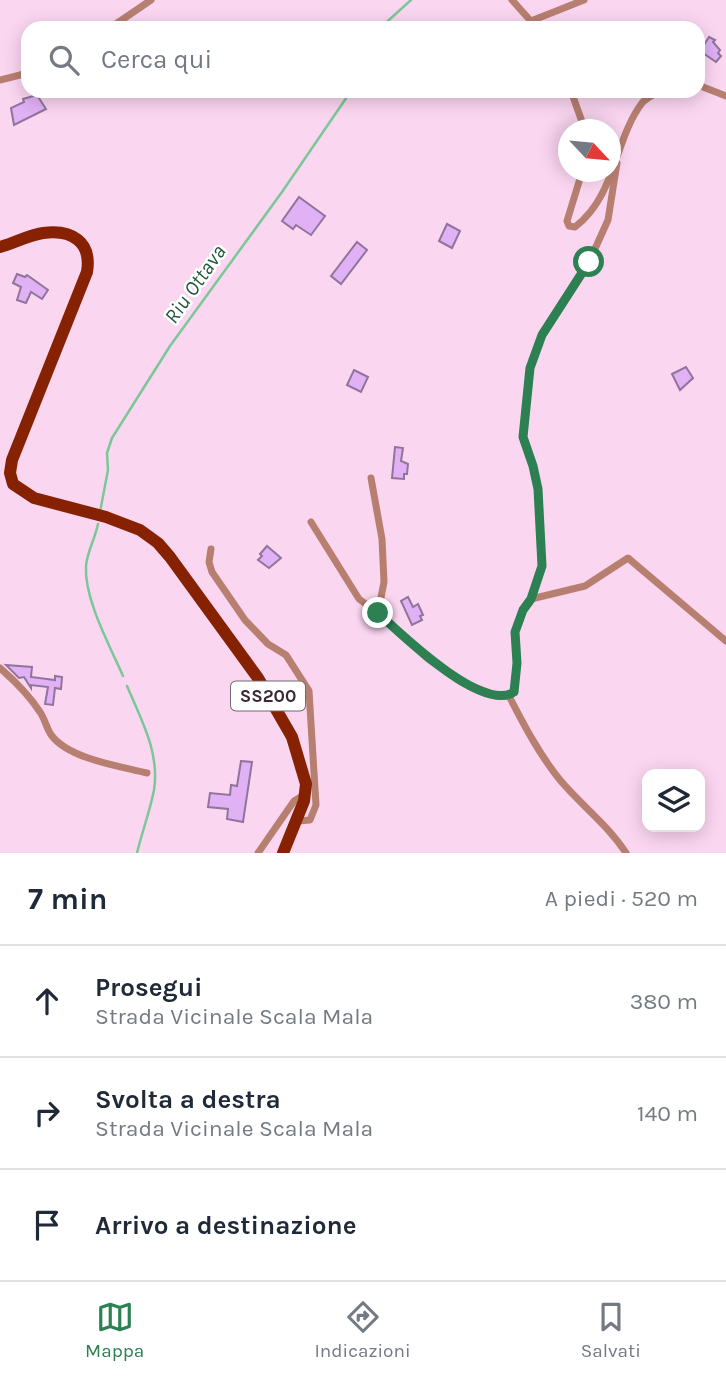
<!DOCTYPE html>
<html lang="it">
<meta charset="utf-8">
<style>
:root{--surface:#fff;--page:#f2f2f3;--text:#1f2937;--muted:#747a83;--line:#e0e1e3;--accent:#2c8052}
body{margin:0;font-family:Karla,sans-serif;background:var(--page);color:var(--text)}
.controls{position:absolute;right:21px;bottom:21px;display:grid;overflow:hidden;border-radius:14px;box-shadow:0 4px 18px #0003}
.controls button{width:63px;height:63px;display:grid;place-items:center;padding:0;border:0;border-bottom:2px solid var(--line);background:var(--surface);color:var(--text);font:35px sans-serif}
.compass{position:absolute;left:558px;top:119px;width:63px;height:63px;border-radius:50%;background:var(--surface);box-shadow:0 4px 18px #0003;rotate:116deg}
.stop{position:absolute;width:21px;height:21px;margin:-16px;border:5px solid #2c8052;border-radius:50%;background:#fff}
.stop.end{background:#2c8052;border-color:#fff;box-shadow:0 2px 7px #0008}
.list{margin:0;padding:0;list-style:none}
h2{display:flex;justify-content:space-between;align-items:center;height:91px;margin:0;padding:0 28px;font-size:30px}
h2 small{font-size:23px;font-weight:400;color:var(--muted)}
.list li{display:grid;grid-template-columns:46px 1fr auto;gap:21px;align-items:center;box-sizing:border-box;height:112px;padding:0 28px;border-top:2px solid var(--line)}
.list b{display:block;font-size:26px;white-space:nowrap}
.list p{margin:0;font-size:23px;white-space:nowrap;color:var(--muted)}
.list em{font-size:23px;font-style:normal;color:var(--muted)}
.icon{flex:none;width:38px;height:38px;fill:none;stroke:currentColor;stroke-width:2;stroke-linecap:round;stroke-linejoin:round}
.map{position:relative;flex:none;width:726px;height:853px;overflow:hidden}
.search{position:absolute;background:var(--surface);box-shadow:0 4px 18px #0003;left:21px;right:21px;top:21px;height:77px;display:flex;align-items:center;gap:18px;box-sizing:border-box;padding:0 24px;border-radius:21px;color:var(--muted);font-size:26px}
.sheet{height:427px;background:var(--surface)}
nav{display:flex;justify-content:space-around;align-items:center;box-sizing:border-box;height:98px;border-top:2px solid var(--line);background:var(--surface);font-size:19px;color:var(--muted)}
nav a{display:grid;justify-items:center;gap:4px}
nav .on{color:var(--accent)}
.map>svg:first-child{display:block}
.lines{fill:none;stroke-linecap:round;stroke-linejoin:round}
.stream{stroke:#7ac897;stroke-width:2.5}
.building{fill:#e0b1f5;stroke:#90749c;stroke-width:2}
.street{stroke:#b77f70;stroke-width:7}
.primary{stroke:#862202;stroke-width:12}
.route{stroke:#2c8052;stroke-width:9}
.labels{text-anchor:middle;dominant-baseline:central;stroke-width:5;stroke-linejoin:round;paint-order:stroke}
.shield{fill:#fff;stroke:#756872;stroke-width:2}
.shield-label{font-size:18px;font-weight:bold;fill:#3a2835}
.water-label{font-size:21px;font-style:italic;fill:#1e5838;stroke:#fff}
</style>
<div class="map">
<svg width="726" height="853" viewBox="0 0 726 853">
<rect width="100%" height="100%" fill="#fbd6f1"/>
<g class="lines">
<g class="stream">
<path d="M380,28L411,0"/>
<path d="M100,512L108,470L107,453L112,438L170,346L282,192L351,91"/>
<path d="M98,524C95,539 87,552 86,566C84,599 110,646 123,676"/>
<path d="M127,686C141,719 160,753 154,790C150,811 142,832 137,853"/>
</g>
</g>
<g class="building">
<path d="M709,37L715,40L713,42L720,50L718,53L721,56L716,62L700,51Z"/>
<path d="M37,95L46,109L14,125L11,108L24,102L23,99Z"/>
<path d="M299,197L325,216L311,235L296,225L293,229L282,221Z"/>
<path d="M447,224L460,231L452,248L439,241Z"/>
<path d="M357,242L367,250L341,284L331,276Z"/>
<path d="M17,274L25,277L27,275L48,290L42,299L31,292L26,303L17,300L21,287L13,283Z"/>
<path d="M686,367L693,378L680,390L672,374Z"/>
<path d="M354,370L368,377L361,392L347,385Z"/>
<path d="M395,447L403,448L401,461L408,464L407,474H404V479L392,478Z"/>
<path d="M267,546L281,558L269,568L258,560L262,556L260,554Z"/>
<path d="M408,597L413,607L418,604L423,615L420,616L422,620L412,625L401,601Z"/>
<path d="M6,665L32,667L31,677L55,680V676L62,677L61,689L55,688L53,705L45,704L48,687L31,685V688L24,677L19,678Z"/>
<path d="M241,761L252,762L243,822L227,819L228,809L208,807L210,793L230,795L231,785L237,786Z"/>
</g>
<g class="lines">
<g class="street">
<path d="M512,0L537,28"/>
<path d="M531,21L584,0"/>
<path d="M110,28L151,0"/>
<path d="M0,80L28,73"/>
<path d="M698,85L726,96"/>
<path d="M571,91L585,130"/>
<path d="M582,172L567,221L569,226L575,227C616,196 614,140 642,103C646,98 654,94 660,91"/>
<path d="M371,478L382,539L384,582L378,613"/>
<path d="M311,522L359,599L378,613L428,659L461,682L498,696H509L514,692L517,663L515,632L523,610L531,599L542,566L538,489L533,466L523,437L530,368L542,335L589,262L608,220L617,163"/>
<path d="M211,549L209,562L212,572L245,620L268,644L286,655L309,691L316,805L310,820L298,821"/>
<path d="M531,599L585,586L628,558L726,641"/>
<path d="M0,668C16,682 29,695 40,712C45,719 47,730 52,736C70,759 119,766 147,773"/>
<path d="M509,696C524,725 539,754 560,780C581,805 608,825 626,853"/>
<path d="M258,853L294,801L304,795"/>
</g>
<path class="primary" d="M0,247C14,243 29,235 43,233C72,229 92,242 87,272L12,460L10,473L13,484L34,498L106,517L140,530L158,543L170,557L258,678L292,737L306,784L304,801L283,853"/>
</g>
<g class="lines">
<path class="route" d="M378,613C401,634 482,713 514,692L517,663L515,632L523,610L531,599L542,566L538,489L533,466L523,437L530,368L542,335L589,262"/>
</g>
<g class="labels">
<rect class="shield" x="231" y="681.5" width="74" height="29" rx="5"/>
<g class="shield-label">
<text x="268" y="696">SS200</text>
</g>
<g class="water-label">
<text transform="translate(195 284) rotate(-55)">Riu Ottava</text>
</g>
</g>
</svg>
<div class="controls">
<button><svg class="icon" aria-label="layers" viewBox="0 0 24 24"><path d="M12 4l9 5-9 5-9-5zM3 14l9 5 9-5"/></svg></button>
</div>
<svg class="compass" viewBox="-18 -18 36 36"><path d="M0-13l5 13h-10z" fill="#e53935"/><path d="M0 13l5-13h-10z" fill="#747a83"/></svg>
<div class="stop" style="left:589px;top:262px"></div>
<div class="stop end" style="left:378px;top:613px"></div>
<div class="search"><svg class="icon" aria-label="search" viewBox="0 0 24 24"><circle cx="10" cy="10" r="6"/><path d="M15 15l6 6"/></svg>Cerca qui</div>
</div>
<section class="sheet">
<h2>7 min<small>A piedi · 520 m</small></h2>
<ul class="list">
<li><svg class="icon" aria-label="ahead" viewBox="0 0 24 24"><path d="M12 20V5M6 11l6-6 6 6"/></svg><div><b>Prosegui</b><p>Strada Vicinale Scala Mala</p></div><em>380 m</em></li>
<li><svg class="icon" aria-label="right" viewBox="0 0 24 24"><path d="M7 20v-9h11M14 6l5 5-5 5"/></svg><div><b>Svolta a destra</b><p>Strada Vicinale Scala Mala</p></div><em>140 m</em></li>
<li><svg class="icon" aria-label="arrive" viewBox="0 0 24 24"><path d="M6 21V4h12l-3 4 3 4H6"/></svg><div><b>Arrivo a destinazione</b></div></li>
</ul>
</section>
<nav>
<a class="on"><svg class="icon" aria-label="map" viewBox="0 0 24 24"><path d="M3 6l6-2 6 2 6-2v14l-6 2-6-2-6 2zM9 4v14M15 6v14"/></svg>Mappa</a>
<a><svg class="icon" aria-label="directions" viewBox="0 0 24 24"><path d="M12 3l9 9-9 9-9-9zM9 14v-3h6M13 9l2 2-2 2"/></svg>Indicazioni</a>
<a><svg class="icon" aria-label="saved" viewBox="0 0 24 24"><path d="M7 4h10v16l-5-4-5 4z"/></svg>Salvati</a>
</nav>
